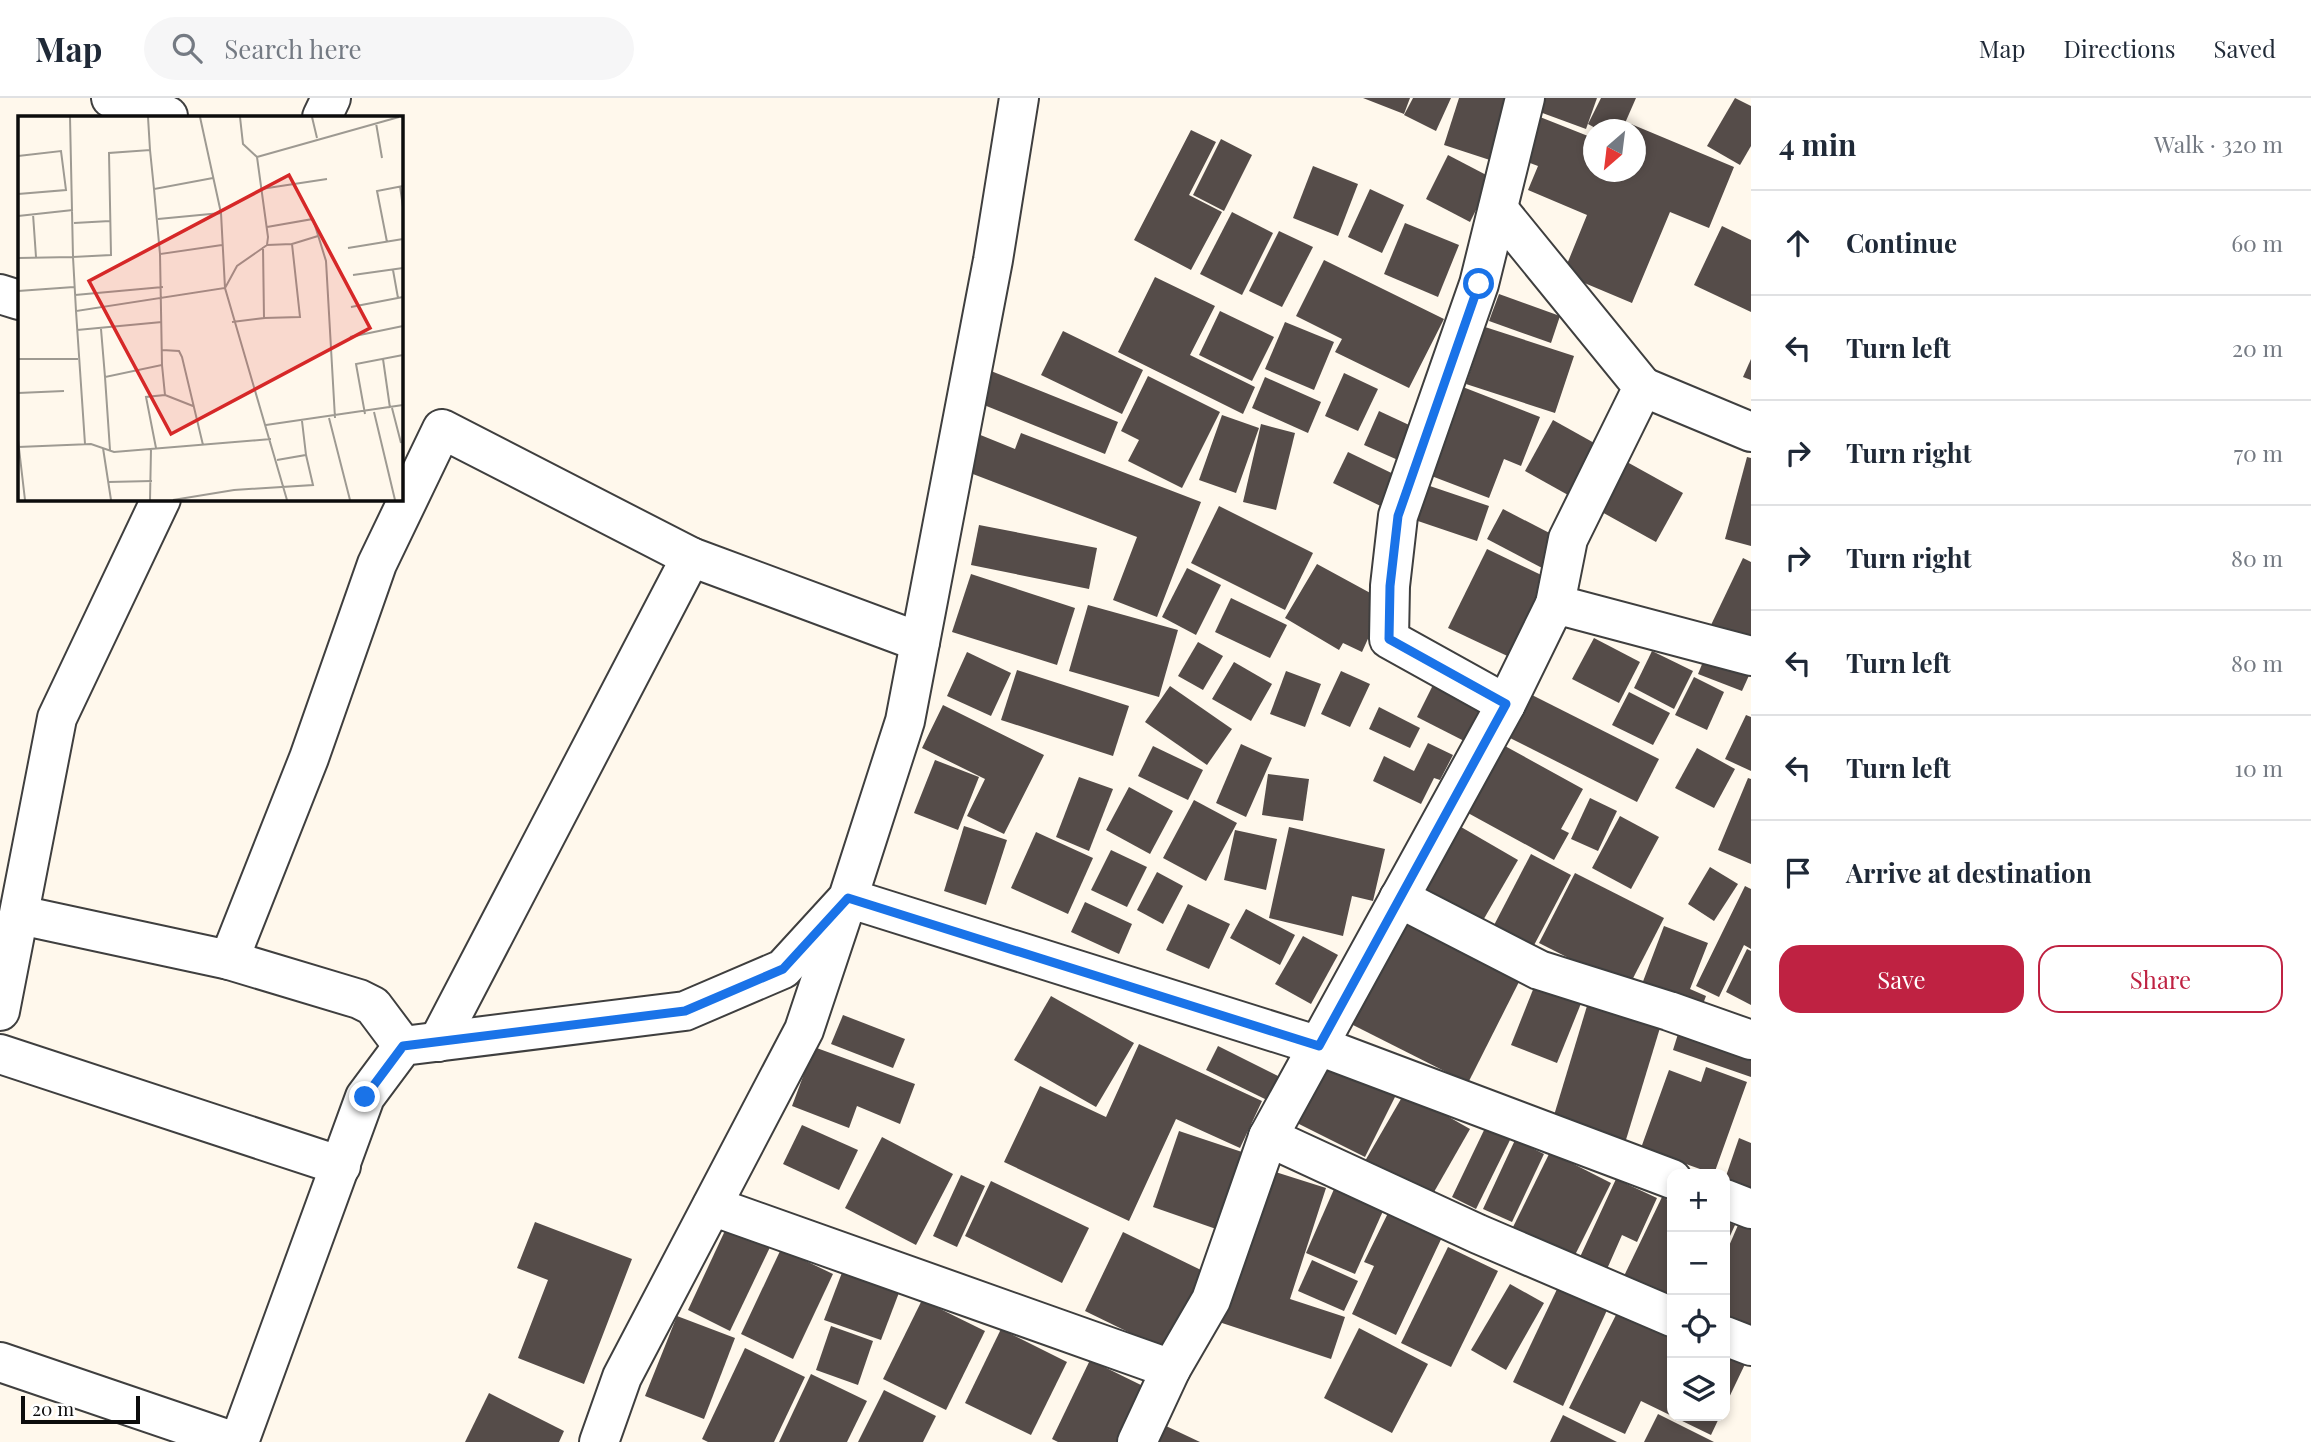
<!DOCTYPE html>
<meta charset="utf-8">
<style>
:root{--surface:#fff;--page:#f6f6f7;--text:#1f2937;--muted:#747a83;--line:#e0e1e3;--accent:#bf2242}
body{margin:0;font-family:"Playfair Display",serif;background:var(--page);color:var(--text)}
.controls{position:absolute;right:21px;bottom:21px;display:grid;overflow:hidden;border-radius:14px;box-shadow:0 4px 10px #0003}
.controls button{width:63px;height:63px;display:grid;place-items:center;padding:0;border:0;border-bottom:2px solid var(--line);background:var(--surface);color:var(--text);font:35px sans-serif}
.compass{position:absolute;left:1583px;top:21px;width:63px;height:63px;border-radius:50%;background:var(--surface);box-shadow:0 4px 10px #0003;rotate:208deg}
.scale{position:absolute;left:21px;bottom:18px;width:119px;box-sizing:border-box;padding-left:7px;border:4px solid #0c0c0c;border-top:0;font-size:19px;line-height:24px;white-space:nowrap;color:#0c0c0c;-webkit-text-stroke:5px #fff;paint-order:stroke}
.stop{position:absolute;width:21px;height:21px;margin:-16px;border:5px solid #1a73e8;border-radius:50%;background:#fff}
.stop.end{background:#1a73e8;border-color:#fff;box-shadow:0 2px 7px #0008}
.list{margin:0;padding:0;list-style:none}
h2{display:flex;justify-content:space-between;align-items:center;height:91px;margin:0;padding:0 28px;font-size:30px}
h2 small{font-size:23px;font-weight:400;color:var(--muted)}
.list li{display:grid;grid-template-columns:46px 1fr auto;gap:21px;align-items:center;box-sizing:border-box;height:105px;padding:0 28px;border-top:2px solid var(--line)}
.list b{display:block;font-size:26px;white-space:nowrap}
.list em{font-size:23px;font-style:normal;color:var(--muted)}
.actions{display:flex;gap:14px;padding:21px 28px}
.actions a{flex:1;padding:16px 0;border:2px solid var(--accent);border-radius:21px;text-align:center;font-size:24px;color:var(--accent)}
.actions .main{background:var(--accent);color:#fff}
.icon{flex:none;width:38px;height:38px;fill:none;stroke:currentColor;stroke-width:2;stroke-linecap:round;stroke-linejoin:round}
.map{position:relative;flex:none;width:1751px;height:1344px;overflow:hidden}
header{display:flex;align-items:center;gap:42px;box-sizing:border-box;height:98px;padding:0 35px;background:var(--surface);border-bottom:2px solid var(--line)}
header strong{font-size:33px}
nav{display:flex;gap:38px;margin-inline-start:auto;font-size:24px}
.search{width:490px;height:63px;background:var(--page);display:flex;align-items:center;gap:18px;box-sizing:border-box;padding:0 24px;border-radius:38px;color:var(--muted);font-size:26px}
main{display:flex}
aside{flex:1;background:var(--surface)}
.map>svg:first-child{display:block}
.building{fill:#554c49}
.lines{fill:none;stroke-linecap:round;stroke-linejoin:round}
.minor-casing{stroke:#3f3f3f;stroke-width:42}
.minor{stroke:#fff;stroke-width:38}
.route{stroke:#1a73e8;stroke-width:9}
.inset-road{fill:none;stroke:#9e9a92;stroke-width:2}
.view{fill:#d62828;fill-opacity:0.15;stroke:#d62828;stroke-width:3.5}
.inset-edge{fill:none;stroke:#0c0c0c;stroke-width:3.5}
</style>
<header>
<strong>Map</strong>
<div class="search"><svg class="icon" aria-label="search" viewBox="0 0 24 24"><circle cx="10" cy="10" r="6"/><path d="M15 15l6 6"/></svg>Search here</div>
<nav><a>Map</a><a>Directions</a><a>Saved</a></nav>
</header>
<main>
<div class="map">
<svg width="1751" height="1344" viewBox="0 0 1751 1344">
<rect width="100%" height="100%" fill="#fff8ec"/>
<g class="building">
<path d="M1363,0H1410L1404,16Z"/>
<path d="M1413,0H1451L1436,33L1404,17Z"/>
<path d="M1459,0H1511L1499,65L1444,47Z"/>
<path d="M1542,0H1597L1586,31L1537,13Z"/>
<path d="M1601,0H1636L1622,32H1599L1588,26Z"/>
<path d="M1735,0L1751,8V48L1740,67L1707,48Z"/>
<path d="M1540,19L1593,40V74H1636V32H1628L1631,26L1734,69L1709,130L1670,114L1632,205L1563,176L1587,117L1528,92L1538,68L1522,62Z"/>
<path d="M1191,32L1216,44L1189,97L1222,114L1191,172L1134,142Z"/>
<path d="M1221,41L1252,57L1224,113L1193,97Z"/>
<path d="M1448,57L1492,80L1470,124L1426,101Z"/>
<path d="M1313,68L1358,86L1338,138L1293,120Z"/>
<path d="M1370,91L1404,107L1382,155L1348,139Z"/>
<path d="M1232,114L1273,135L1242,197L1200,176Z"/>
<path d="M1405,125L1459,147L1438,199L1384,176Z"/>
<path d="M1722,128L1751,142V214L1694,187Z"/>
<path d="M1279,133L1313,149L1282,209L1249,193Z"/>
<path d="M1324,162L1444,221L1409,290L1335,254L1342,241L1296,218Z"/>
<path d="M1155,179L1215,208L1190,257L1255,289L1243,316L1118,254Z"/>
<path d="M1499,196L1560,218L1551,245L1489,223Z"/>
<path d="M1220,213L1274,239L1252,283L1199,257Z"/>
<path d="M1285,224L1334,244L1314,292L1265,271Z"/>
<path d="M1485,229L1574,258L1555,315L1466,286Z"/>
<path d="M1063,233L1143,272L1122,316L1041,277Z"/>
<path d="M1751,261V282L1743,279Z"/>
<path d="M991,273L1118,324L1105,356L979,305Z"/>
<path d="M1344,275L1378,291L1358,333L1325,318Z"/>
<path d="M1148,278L1220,314L1182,390L1128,363L1139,342L1121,333Z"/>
<path d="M1265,279L1321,304L1308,335L1252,310Z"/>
<path d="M1455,286L1540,319L1521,368L1504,361L1489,400L1421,374Z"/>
<path d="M1379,313L1422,333L1407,366L1364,347Z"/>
<path d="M1222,317L1259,330L1236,395L1199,382Z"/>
<path d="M1553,322L1605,351L1577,402L1525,373Z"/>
<path d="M1261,326L1295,335L1276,412L1243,404Z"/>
<path d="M1021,335L1201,404L1157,519L1113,502L1137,439L965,373L978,336L1015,351Z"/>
<path d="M1348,354L1408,383L1393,414L1333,385Z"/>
<path d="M1747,359L1751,360V448L1725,441Z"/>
<path d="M1627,364L1683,395L1656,444L1600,413Z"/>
<path d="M1421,385L1489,408L1477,443L1409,420Z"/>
<path d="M1219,408L1313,455L1285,512L1191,465Z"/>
<path d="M1503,411L1561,441L1544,471L1487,441Z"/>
<path d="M979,427L1097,450L1089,491L971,467Z"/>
<path d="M1487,451L1556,484L1518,563L1448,530Z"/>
<path d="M1743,460L1751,464V546L1711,527Z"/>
<path d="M1317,466L1385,503L1362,554L1343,545L1339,552L1285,520Z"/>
<path d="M1187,470L1221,487L1196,537L1162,519Z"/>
<path d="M971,476L1075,510L1057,567L952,534Z"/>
<path d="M1231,500L1287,527L1270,560L1215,534Z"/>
<path d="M1088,507L1178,532L1159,599L1069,573Z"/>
<path d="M1594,540L1640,564L1619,605L1572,581Z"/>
<path d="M1198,544L1223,558L1203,592L1178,578Z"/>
<path d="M1652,553L1693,573L1674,611L1634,590Z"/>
<path d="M967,554L1011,575L991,618L947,598Z"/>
<path d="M1707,554L1751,573L1742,593L1698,576Z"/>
<path d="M1234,564L1272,586L1251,623L1212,601Z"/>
<path d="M1017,572L1129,608L1113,658L1001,622Z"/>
<path d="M1286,573L1321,586L1305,629L1270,616Z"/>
<path d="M1341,573L1370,586L1350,629L1321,616Z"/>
<path d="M1694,579L1724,594L1707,632L1675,617Z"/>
<path d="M1436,581L1493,610L1474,648L1417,619Z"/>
<path d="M1170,588L1232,631L1207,667L1145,624Z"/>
<path d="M1629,594L1670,615L1653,647L1612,627Z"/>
<path d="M1532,597L1659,661L1637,704L1510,640Z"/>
<path d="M943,607L1044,657L1004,736L967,718L985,681L922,650Z"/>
<path d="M1379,609L1420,630L1410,650L1369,631Z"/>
<path d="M1746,617L1751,619V673L1725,661Z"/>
<path d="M1494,642L1583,691L1561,731L1569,735L1554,762L1457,709Z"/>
<path d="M1428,645L1453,657L1440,682L1434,680L1421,706L1373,683L1384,658L1414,673Z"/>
<path d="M1241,646L1272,660L1246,719L1216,705Z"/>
<path d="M1153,648L1203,672L1188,702L1138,678Z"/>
<path d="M1697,650L1735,671L1714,710L1675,690Z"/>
<path d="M935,662L979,679L958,732L914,715Z"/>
<path d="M1268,676L1309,681L1303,723L1262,717Z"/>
<path d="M1079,679L1113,691L1089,753L1056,739Z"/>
<path d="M1748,680L1751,681V766L1718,752Z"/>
<path d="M1129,689L1173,713L1150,756L1106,732Z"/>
<path d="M1590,700L1617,713L1598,753L1571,741Z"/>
<path d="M1194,702L1237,725L1206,783L1163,760Z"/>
<path d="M1620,718L1659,739L1631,791L1592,770Z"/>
<path d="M1449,722L1518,762L1478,831L1409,793Z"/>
<path d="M964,728L1007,742L986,807L944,793Z"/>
<path d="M1289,729L1385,751L1373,803L1352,798L1343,838L1269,820Z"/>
<path d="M1235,732L1277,741L1266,792L1224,782Z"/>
<path d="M1036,734L1093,760L1068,816L1011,790Z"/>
<path d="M1111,752L1147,769L1127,809L1091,792Z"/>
<path d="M1531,756L1571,777L1532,851L1492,831Z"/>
<path d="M1710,769L1738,786L1714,823L1688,806Z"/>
<path d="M1157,774L1183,788L1163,826L1137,812Z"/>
<path d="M1575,775L1664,820L1628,890L1539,845Z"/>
<path d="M1745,788L1751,791V851L1744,847L1719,899L1696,888Z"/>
<path d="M1085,804L1132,826L1119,856L1071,834Z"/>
<path d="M1188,806L1230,826L1209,871L1166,852Z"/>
<path d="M1246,811L1295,837L1280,867L1230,840Z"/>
<path d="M1408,813L1525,872L1468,985L1351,926Z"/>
<path d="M1664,828L1708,845L1690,891L1706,898L1699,917L1639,894Z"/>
<path d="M1303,838L1338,857L1311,906L1275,886Z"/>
<path d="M1747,851L1751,853V907L1726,894Z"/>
<path d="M1538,879L1584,898L1557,965L1511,947Z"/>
<path d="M1051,898L1134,945L1096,1009L1014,962Z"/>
<path d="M1590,898L1663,920L1625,1045L1552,1024Z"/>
<path d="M843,917L905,941L893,970L831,946Z"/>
<path d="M1682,923L1751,947V979L1673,952Z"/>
<path d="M1139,946L1262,1003L1240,1050L1176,1021L1129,1123L1004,1064L1040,988L1106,1019Z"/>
<path d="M1218,948L1280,979L1269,1003L1206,972Z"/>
<path d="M814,949L915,986L900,1026L857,1008L849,1030L792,1008Z"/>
<path d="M1326,953L1400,989L1365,1059L1291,1022Z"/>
<path d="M1706,969L1747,984L1714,1076L1641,1050L1669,972L1701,984Z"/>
<path d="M1405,994L1470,1031L1430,1101L1365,1063Z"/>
<path d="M802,1027L858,1052L839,1092L783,1066Z"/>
<path d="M1486,1028L1511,1040L1476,1111L1452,1099Z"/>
<path d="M1179,1033L1245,1055L1219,1132L1153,1109Z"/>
<path d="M882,1039L953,1076L916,1147L845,1110Z"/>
<path d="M1739,1040L1751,1045V1090L1725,1081Z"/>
<path d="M1515,1042L1544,1056L1512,1124L1483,1111Z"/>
<path d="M1550,1054L1611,1085L1574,1159L1513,1129Z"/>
<path d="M1269,1072L1326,1090L1290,1201L1345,1219L1331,1261L1219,1224Z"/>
<path d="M961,1077L985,1088L957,1149L933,1138Z"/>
<path d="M1616,1081L1657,1100L1637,1144L1622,1137L1607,1171L1580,1159Z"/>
<path d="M1338,1082L1387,1104L1355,1176L1306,1155Z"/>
<path d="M991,1083L1089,1130L1062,1185L965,1138Z"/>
<path d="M1662,1099L1672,1104V1188L1667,1199L1624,1178Z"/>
<path d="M1391,1109L1444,1135L1396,1237L1352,1216L1374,1168L1364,1164Z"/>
<path d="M1742,1118L1751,1122V1231L1725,1219V1157Z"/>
<path d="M1725,1123L1735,1127L1725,1149Z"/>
<path d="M535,1124L632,1161L584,1286L518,1260L548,1182L517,1170Z"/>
<path d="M729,1124L772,1145L730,1233L688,1212Z"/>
<path d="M1123,1134L1203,1173L1165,1252L1085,1213Z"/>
<path d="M1448,1149L1498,1173L1451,1269L1401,1245Z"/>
<path d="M781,1151L833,1176L793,1261L741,1236Z"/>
<path d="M1312,1162L1358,1183L1344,1213L1298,1193Z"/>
<path d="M843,1172L900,1192L881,1242L824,1222Z"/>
<path d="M1510,1186L1544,1205L1506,1272L1471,1252Z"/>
<path d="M1559,1187L1608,1210L1563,1308L1513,1284Z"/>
<path d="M922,1202L985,1233L946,1312L883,1281Z"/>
<path d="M1620,1209L1672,1235V1318H1720L1711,1337L1641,1303L1625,1336L1569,1310Z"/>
<path d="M677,1218L735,1240L704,1321L645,1298Z"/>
<path d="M831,1228L873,1243L858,1287L816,1272Z"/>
<path d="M1359,1230L1428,1266L1392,1335L1324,1300Z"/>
<path d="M1001,1231L1067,1264L1031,1337L965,1305Z"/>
<path d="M745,1250L805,1279L774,1344H708L702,1341Z"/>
<path d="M1725,1254L1746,1264L1725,1308Z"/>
<path d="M1090,1262L1143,1288L1116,1344H1058L1052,1341Z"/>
<path d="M811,1276L867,1303L847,1344H779Z"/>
<path d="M884,1292L936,1318L923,1344H858Z"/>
<path d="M489,1295L564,1333L559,1344H465Z"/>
<path d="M1658,1316L1714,1344H1644Z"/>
<path d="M1563,1317L1617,1344H1550Z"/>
<path d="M1166,1328L1200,1344H1158Z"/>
</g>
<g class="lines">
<g class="minor-casing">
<g id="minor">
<path d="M111,0L168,18"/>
<path d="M322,19L331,0"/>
<path d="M1498,111L1643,289L1568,441L1555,506"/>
<path d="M0,196L19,202"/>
<path d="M1643,289L1751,334"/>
<path d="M1506,606L1389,541L1390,488L1398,418L1479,186L1525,0"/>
<path d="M1399,800L1539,872L1669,913L1751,942"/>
<path d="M20,817L229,862L309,660L377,466L442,331L691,459"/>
<path d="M229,862L359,901L373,908L403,948"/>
<path d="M0,913L57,620L161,401"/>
<path d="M438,944L691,459L920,544"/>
<path d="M0,956L341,1068"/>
<path d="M1268,1039L1478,1136L1672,1219"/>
<path d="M1725,1101L1751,1111"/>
<path d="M712,1108L1171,1271L1211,1202L1268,1039L1506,606L1555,506L1751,558"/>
<path d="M1725,1238L1751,1248"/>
<path d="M0,1264L235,1344"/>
<path d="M239,1344L365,999L403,948L685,913L783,871L848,800L905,623L993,162L1019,0"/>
<path d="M599,1344L622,1279L804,932L848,800L1319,948L1672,1081"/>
<path d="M1137,1344L1171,1271"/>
</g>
</g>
<use href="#minor" class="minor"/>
</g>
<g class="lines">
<path class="route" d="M365,999L403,948L685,913L783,871L848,800L1319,948L1506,606L1389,541L1390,488L1398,418L1479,186"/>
</g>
<g transform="translate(18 18)">
<rect width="385" height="385" fill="#fff8ec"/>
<path class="inset-road" d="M52,1L55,141L93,139L91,37L132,34L136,73M130,1L132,34M222,1L225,28L239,41L250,121L249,129L219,150L207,172L269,384M294,1L299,22M358,7L364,42M0,40L43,35L48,74L0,78M239,41L381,1M382,70L385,91M243,73L309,63M15,98L18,141M0,100L55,94M140,103L203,97M56,107L92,105M249,111L295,103L308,145L317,302M369,126L359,75L385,70M249,129L274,128M330,132L385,123M142,138L136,73L195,62M0,142L55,141L58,195M375,154L380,182M335,159L385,152M0,175L56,171M57,179L145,171M333,191L385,181M246,202L282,201L274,128L300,120M214,206L246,202L245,131M83,213L87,261M59,214L144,206M332,221L385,210M144,234L161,235L164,241L185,329M0,243H60M365,243L372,292M144,249L147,279L175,290M0,277L46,275M374,292L383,327M356,296L377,384M347,298L338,248L385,239M311,302L332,384M284,305L288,339M248,309L385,289M0,324L7,384M67,328L58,195L207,172L203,97L182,1M0,331L73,328L96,336L253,323M85,332L93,384M138,332L128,281L147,279M92,334L87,261L144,249L142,138L204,129M90,366L134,365M132,384L133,333M155,384L216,374L295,369L288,339L259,344"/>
<path class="view" d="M271,59L352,212L153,318L71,165Z"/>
<rect width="385" height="385" class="inset-edge"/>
</g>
</svg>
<div class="controls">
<button>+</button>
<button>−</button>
<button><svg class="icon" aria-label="locate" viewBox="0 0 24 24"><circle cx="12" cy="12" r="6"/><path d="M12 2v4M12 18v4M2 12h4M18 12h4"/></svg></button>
<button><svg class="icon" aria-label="layers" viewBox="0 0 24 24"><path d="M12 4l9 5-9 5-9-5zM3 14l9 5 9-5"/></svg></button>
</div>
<svg class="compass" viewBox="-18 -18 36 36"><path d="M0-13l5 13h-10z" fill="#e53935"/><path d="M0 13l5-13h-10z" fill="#747a83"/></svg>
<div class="scale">20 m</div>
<div class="stop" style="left:1479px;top:186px"></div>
<div class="stop end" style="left:365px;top:999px"></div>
</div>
<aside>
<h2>4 min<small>Walk · 320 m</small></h2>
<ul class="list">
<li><svg class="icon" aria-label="ahead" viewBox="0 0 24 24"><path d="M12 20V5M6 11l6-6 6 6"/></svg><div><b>Continue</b></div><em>60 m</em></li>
<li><svg class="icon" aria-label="left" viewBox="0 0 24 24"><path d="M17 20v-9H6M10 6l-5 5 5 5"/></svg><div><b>Turn left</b></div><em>20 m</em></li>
<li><svg class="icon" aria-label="right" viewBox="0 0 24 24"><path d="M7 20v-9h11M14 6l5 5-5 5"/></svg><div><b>Turn right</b></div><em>70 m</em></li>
<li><svg class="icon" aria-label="right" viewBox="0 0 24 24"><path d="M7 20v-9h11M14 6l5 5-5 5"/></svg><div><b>Turn right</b></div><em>80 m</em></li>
<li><svg class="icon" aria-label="left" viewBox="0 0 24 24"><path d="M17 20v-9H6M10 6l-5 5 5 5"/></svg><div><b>Turn left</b></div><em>80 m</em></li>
<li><svg class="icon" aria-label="left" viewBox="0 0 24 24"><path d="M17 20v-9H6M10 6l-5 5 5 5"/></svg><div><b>Turn left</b></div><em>10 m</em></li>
<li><svg class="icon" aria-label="arrive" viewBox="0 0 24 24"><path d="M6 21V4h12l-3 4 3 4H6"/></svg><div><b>Arrive at destination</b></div></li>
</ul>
<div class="actions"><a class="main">Save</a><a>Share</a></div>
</aside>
</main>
